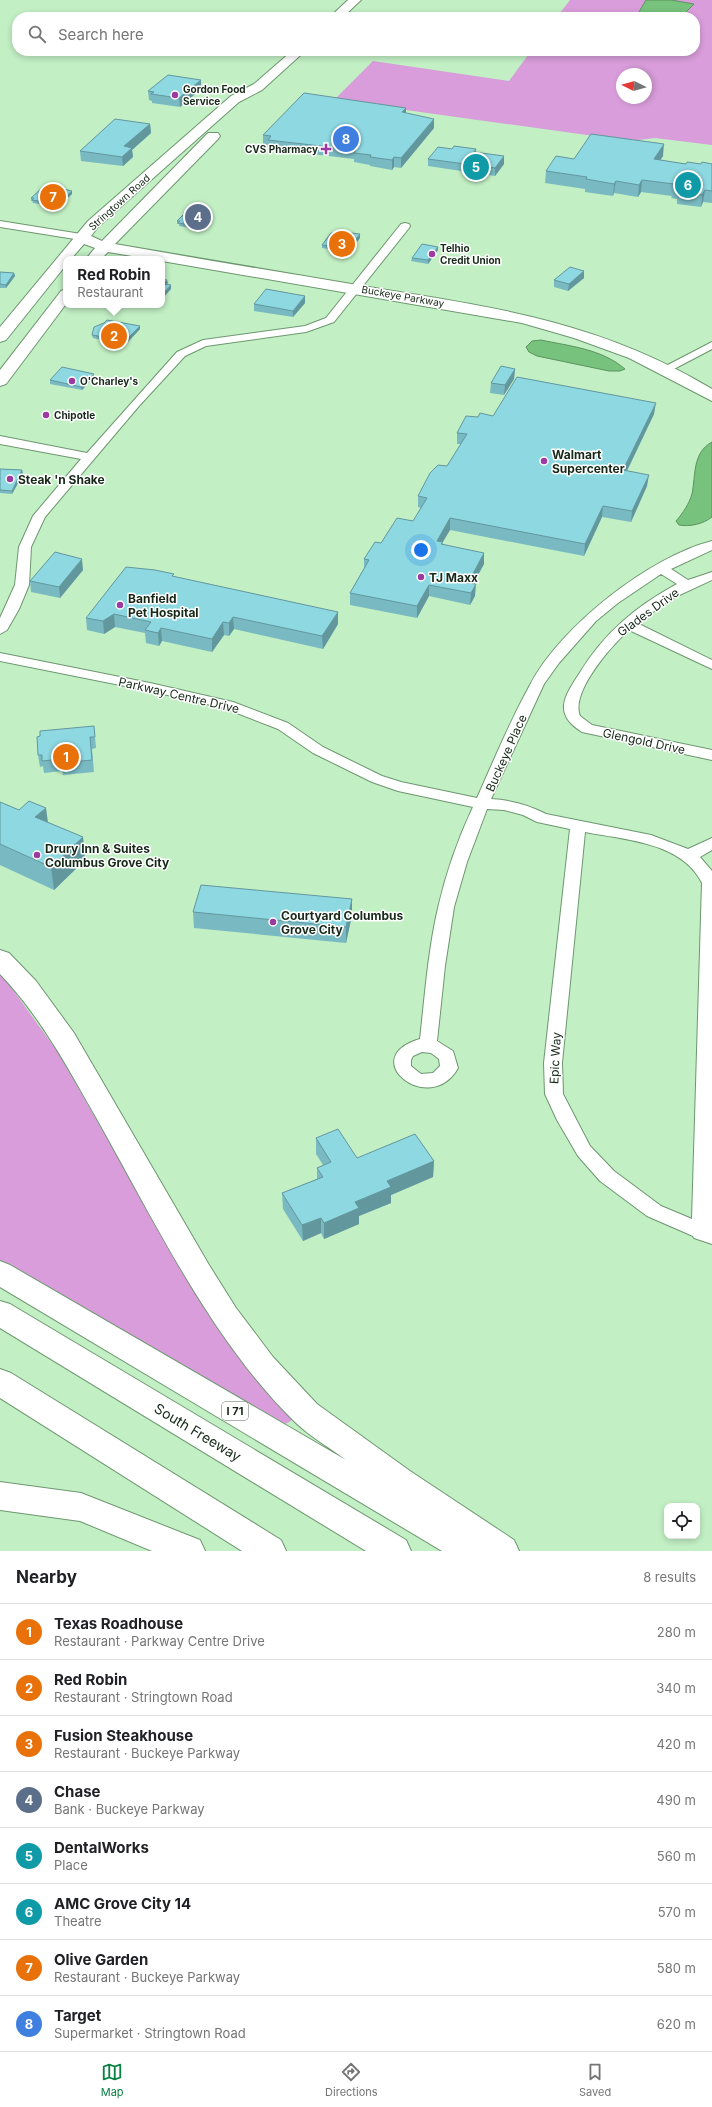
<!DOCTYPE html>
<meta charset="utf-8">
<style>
:root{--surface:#fff;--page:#f6f6f6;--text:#202124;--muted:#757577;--line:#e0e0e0;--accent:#0b8043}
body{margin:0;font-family:Inter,sans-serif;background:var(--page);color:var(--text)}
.controls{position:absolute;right:12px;bottom:12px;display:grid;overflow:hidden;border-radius:8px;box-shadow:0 2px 6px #0003}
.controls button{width:36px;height:36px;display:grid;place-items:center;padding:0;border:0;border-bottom:1px solid var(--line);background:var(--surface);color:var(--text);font:20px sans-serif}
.compass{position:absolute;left:616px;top:68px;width:36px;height:36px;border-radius:50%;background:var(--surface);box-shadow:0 2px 6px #0003;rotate:276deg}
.you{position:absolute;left:421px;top:550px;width:14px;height:14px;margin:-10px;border:3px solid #fff;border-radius:50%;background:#1a73e8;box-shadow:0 0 0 6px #1a73e833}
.badge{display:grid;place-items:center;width:26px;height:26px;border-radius:50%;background:var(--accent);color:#fff;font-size:13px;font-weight:700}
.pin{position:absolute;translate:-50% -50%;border:2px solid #fff;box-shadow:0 1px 4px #0006}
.popup{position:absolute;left:63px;top:256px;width:102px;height:52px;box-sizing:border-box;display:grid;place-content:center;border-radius:8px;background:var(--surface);filter:drop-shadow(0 1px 3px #0005);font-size:13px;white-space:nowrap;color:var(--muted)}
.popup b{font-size:15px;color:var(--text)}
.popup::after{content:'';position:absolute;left:50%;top:100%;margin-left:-8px;border:8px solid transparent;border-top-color:var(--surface)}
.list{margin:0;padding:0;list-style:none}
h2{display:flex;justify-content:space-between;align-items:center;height:52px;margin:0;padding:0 16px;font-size:17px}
h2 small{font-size:13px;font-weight:400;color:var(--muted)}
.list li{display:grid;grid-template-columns:26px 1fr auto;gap:12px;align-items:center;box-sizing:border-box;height:56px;padding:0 16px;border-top:1px solid var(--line)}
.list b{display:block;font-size:15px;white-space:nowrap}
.list p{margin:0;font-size:13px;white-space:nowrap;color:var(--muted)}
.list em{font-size:13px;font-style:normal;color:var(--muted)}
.icon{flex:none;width:22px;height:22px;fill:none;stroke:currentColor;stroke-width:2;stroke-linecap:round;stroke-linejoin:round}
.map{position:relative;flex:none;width:712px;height:1551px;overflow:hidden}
.search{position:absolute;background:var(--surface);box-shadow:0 2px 6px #0003;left:12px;right:12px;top:12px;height:44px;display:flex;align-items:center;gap:10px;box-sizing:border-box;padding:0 14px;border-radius:16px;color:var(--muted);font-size:15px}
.sheet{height:500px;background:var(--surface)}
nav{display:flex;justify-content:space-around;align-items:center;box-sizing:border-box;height:56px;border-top:1px solid var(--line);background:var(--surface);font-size:11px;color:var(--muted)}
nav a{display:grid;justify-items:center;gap:2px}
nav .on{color:var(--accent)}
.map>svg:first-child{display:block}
.green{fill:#d89dda;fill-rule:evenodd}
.water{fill:#77c27c;stroke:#5a945e}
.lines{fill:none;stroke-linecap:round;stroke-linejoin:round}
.street-casing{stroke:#6d976f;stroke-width:2}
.secondary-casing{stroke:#6d976f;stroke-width:2}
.highway-casing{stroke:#6d976f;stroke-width:2}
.street{fill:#fff;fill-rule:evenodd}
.secondary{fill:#fff;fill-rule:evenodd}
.highway{fill:#fff;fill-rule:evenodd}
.wall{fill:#79bac2}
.shaded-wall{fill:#63979e}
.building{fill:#8dd8e1;stroke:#63979e}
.poi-dot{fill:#9c3aa1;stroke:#fff;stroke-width:1.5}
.labels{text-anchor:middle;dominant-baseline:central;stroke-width:3;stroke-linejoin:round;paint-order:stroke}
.far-poi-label{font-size:10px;font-weight:bold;fill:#162818;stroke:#fff;text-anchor:start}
.far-street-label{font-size:10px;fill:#162818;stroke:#fff}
.shield{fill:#fff;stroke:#5c685d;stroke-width:1}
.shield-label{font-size:11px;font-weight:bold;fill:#162818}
.poi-label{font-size:12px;font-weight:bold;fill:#162818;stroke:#fff;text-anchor:start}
.street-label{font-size:12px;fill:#162818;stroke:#fff}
.near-street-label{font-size:14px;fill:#162818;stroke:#fff}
</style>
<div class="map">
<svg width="712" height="1551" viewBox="0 0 712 1551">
<rect width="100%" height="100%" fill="#c2efc4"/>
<g class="green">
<path d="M570,0H646L636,17H557Z"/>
<path d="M671,0H712V145L655,138L630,141L334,100L373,61L509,81L531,51H695V17H681L694,4ZM622,74H646V98H622Z"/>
<path d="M0,972L57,1051L163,1236L292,1407L291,1421L283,1425L0,1261Z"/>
</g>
<g class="water">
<path d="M646,0H671L694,4L681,17H636Z"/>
<path d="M541,340C569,346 602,349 625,369L620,371H609L537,356L529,352L526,347L532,341Z"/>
<path d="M712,442V517C703,524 690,527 679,525L676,521C683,513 689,504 692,494C696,475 692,453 712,442Z"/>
</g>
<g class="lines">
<g class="street-casing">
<g id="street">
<path d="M0,221L81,234L86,237L81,240L0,227Z"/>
<path d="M405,223L409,224L410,226L409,228L334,322L306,332L206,346L185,356L139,406L45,517L31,547L29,585L19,609L7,630L0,634V618L15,585L19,547L33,516L81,459L0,444V436L87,453L177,352L203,340L305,326L326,318L401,224Z"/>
<path d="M712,342V349L670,371H662L660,369Z"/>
<path d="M712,541V550L671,569L688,580L712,572V580L673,598L637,623L712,660V669L629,630C612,645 570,692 580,716L592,725L712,750V760L582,732C553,714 564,697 579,674C604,633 635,607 677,584L661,574L618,603L596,621L559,663L544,684L491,799C511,800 529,805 546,814L651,835L688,849L712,838V850L700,857L712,871V1244L694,1238L693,1236L647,1216L600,1181L578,1156L557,1120L545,1094L544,1063L570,829L537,822L523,815L504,810L487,809L467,862L454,907L445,966L437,1041L453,1051L458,1068C430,1118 355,1058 420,1039C425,995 428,951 438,908C446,873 458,839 473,807L398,791L372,782L313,753L278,729L224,708L150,691L0,661V653L150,683L233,702L288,723L323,747L382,776L401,782L477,798C494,760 510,721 530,685C560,627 649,557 712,541ZM585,832C625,840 682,842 702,883L692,1219L661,1206L614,1171L590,1146L563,1094L562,1063ZM422,1052L431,1053L439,1059L440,1066L433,1073L421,1074L411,1066V1060L413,1056Z"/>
</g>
</g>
<g class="secondary-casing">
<g id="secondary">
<path d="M348,0H361L343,17H330Z"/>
<path d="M292,51H305L262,90L239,102L98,227L91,236L102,241L208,133H218L220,136L218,139L115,244C200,259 285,273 369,287C494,307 601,322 712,389V401L629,358L574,338L522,323L162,261V259H150L108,252L101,259H86L95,248L84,244L71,259H66V265L6,340L0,342V327L88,221L231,96L254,84Z"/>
<path d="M66,289V304L6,384L0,386V370L61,291Z"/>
</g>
</g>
<g class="highway-casing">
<g id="highway">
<path d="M0,950L9,953L36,981L74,1033L209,1265L236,1308L273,1357L317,1404L410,1471L514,1540L519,1551H442L0,1287V1261L10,1265L346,1460C329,1447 309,1436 295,1422C211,1340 154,1220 97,1119C68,1068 41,1017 0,974Z"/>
<path d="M0,1301L10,1304L406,1540L411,1551H366L0,1328Z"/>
<path d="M0,1369L11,1373L281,1540L286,1551H242L0,1398Z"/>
<path d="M0,1482L81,1493L200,1540L205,1551H152L80,1521L0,1510Z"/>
</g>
</g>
<use href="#street" class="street"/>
<use href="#secondary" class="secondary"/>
<use href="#highway" class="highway"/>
</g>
<g class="wall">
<path d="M201,80V89L180,107L152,103V101L149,100L148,91Z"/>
<path d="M406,108V113L434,128L401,168L394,167L392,170L370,166V165L354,162V159L268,149V145H263V135Z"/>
<path d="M150,124L151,133L132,150L133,157L123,166L81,161L80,151Z"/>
<path d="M452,149H476V152L504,164L495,176L428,166V159Z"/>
<path d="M663,156L660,160L686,164H712V203L703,202L701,207L677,204V199L671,198L672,196L641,192L638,197L614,193L613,196L585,192V189L545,183L546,171L574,159Z"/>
<path d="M72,194L57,207L33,203L32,201H31V198Z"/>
<path d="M212,217L202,228L197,229L179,226V224H177V221Z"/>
<path d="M360,238L349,252L322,248V245Z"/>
<path d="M438,247V250L428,264L411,261L412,258Z"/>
<path d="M584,271V278L568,291L554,287V280Z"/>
<path d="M0,272L14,273L15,276L6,288H0Z"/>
<path d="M305,303L293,317L254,311V304Z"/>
<path d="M140,329L125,345L116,346V344L110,345L101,342V340L93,338L92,335Z"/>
<path d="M515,369L514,379L504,395L490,393L491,383Z"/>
<path d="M94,377L82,390L50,384V380Z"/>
<path d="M654,414L627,471L647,486L631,522L602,517L584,556L450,530L442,542L443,544L484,564L473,584L475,596L470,605L429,596L417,618L350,605V593L364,568V559L381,543L413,521L421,508L418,507V496L447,466L461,444H457V433L478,417L493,416Z"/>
<path d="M0,469L22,470L23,474L12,494L0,493Z"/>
<path d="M83,570L60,598L31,592L30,581Z"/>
<path d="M174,577L338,624L323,649L234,629L229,636L224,635L212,652L162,641L159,646L146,643L145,633L115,627L104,634L87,630L86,618Z"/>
<path d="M94,726L96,748L92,749L94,772L63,775L62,771L44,773L43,766L40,767L38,755Z"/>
<path d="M0,802L83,837L85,860L54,890L0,865Z"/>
<path d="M352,899V915L346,943L194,928L193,912Z"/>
<path d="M316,1138L357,1158L434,1161L433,1177L391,1195V1203L359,1216V1224L324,1239L321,1233L303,1241L283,1209L282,1193L317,1179V1168L323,1165L316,1154Z"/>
</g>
<g class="shaded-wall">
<path d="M201,80V89L180,107L179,98Z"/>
<path d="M406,108V117L402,112Z"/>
<path d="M434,119V128L401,168V158Z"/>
<path d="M150,124L151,133L132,150L133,157L123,166L122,157L124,146Z"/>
<path d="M664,144L663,156L653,171L654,159Z"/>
<path d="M504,156V164L495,176V168Z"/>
<path d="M394,157V167L392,170V160Z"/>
<path d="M642,180L641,192L638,197L639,185Z"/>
<path d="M616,181L614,193L613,196L614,184Z"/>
<path d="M705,190L703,202L701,207L702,195Z"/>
<path d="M72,191V194L57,207V204Z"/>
<path d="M212,214V217L202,228L197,229V226Z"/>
<path d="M360,234V238L349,252V249Z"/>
<path d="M438,247V250L428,264V260Z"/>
<path d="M584,271V278L568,291L569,284Z"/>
<path d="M14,273L15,276L6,288V285Z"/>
<path d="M167,280L168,283L164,287L163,284Z"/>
<path d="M171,285V289L162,299V295Z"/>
<path d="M305,296V303L293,317V311Z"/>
<path d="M140,326V329L125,345L124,342Z"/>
<path d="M115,341L116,344L110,345L109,342Z"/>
<path d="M515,369L514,379L504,395L505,385Z"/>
<path d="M94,374V377L82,390L81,387Z"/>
<path d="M656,403L654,414L622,481L623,470Z"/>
<path d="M22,470L23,474L12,494V491Z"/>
<path d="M649,475L647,486L631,522L632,511Z"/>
<path d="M603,506L602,517L584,556L585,544Z"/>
<path d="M450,518V530L437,552V541Z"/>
<path d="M484,553V564L468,593V583Z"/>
<path d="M82,559L83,570L60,598L59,587Z"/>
<path d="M476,584L475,596L470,605L471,593Z"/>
<path d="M429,585V596L417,618V606Z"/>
<path d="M338,612V624L323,649L322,636Z"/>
<path d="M114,614L115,627L104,634L103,621Z"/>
<path d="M233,617L234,629L229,636V623Z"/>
<path d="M223,622L224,635L212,652V639Z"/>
<path d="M161,628L162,641L159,646L158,633Z"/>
<path d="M46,808L49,830L35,817Z"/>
<path d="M83,837L85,860L54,890L51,867Z"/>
<path d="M352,899V915L346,943V927Z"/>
<path d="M434,1161L433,1177L391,1195V1203L359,1216V1224L324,1239V1223L387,1181Z"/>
<path d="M321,1218V1233L303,1241L302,1225Z"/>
</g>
<g class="building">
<path d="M168,75L201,80L179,98L151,94L154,92L148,91Z"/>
<path d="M304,93L406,108L402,112L434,119L401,158L394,157L392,160L370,157L371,155L354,153L356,150L268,140L271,136L263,135Z"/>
<path d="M115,119L150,124L124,146L132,148L122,157L80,151Z"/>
<path d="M591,134L664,144L654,159L686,164L687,162L701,164L702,162L712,164V191L705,190L702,195L678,191L681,187L673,186L674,184L642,180L639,185L616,181L614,184L586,179L587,177L546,171L556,156L574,159Z"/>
<path d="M454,146L476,149L474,152L504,156L495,168L428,159L438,147L452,149Z"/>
<path d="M49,186L72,191L57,204L32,200L34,198H31L42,188L45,189Z"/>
<path d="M188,210L212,214L201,225L197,226L178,223L180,221H177Z"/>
<path d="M342,232L360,234L349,249L322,245L331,233L340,235Z"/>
<path d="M422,244L438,247L428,260L412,258Z"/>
<path d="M570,267L584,271L569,284L554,280Z"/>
<path d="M0,272L14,273L6,285L0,284Z"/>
<path d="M162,279L167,280L163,284L171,285L162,295Z"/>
<path d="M266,289L305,296L293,311L254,304Z"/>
<path d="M107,320L140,326L124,342L116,343L115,341L109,342L101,339L103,337L92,335L94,327L104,323Z"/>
<path d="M501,366L515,369L505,385L491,383Z"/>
<path d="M62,367L94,374L81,387L50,380Z"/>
<path d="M517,377L656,403L623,470L649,475L632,511L603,506L585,544L450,518L437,541L443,542L441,544L484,553L468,583L476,584L471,593L429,585L417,606L350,593L369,560L364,559L375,542L381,543L397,518L413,521L427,498L418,496L430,473L438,465L447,466L467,434L457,433L466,416L478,417L480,413L493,416Z"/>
<path d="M0,469L22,470L12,491L0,490Z"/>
<path d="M55,552L82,559L59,587L30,581Z"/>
<path d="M126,567L155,570L174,574L172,576L338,612L322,636L233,617L229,623L223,622L212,639L161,628L158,633L145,630L151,622L114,614L103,621L86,618Z"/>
<path d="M94,726L95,737H90L92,760L61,763V759L42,761V755H38L37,737L40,736V731Z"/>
<path d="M29,801L46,808L35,817L83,837L51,867L0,844V802L19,810Z"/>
<path d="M201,885L352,899L346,927L193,912Z"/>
<path d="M338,1129L357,1158L415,1134L434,1161L387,1181L391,1187L355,1202L359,1208L324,1223L321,1218L302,1225L282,1193L323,1177L317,1168L331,1162L316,1138Z"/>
</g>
<g class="poi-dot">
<circle cx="175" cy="95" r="4"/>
<path d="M324 143h4v4h4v4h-4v4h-4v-4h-4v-4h4z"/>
<circle cx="432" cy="254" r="4"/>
<circle cx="72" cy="381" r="4"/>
<circle cx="46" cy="415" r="4"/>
<circle cx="544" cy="461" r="4"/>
<circle cx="10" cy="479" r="4"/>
<circle cx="421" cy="577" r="4"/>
<circle cx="120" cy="605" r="4"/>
<circle cx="37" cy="855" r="4"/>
<circle cx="273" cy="922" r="4"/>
</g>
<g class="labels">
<g class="far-poi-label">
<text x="183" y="89">Gordon Food<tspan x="183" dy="12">Service</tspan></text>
<text x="318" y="149" text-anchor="end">CVS Pharmacy</text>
<text x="440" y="248">Telhio<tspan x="440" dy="12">Credit Union</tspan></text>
<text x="80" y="381">O'Charley's</text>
<text x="54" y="415">Chipotle</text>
</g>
<g class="far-street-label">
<text transform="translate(119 202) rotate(-42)">Stringtown Road</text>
<text transform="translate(403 296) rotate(10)">Buckeye Parkway</text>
</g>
<rect class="shield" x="222" y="1402" width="26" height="18" rx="3"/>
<g class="shield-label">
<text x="235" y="1411">I 71</text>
</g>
<g class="poi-label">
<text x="552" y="454">Walmart<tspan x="552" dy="14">Supercenter</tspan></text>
<text x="18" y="479">Steak 'n Shake</text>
<text x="429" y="577">TJ Maxx</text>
<text x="128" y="598">Banfield<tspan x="128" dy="14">Pet Hospital</tspan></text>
<text x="45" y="848">Drury Inn &amp; Suites<tspan x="45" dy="14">Columbus Grove City</tspan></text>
<text x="281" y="915">Courtyard Columbus<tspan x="281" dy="14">Grove City</tspan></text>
</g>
<g class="street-label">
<text transform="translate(648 612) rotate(-36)">Glades Drive</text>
<text transform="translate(179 695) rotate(13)">Parkway Centre Drive</text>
<text transform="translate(644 741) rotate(12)">Glengold Drive</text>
<text transform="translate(506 753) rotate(-66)">Buckeye Place</text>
<text transform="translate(555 1058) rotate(-87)">Epic Way</text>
</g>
<g class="near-street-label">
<text transform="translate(198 1432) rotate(31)">South Freeway</text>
</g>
</g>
</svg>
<div class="controls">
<button><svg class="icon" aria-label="locate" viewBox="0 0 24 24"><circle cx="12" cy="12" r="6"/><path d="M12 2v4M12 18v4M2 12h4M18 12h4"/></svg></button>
</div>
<svg class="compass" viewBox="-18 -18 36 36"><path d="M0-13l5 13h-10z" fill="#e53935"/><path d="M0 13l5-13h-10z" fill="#757577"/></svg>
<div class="you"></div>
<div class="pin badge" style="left:66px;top:757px;background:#e8710a">1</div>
<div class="pin badge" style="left:114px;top:336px;background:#e8710a">2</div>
<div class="popup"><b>Red Robin</b>Restaurant</div>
<div class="pin badge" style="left:342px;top:244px;background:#e8710a">3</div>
<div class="pin badge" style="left:198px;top:217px;background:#5c6f8a">4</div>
<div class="pin badge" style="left:476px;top:167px;background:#0f9aa8">5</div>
<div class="pin badge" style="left:688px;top:185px;background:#0f9aa8">6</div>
<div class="pin badge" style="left:53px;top:197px;background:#e8710a">7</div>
<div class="pin badge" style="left:346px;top:139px;background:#3f7fe0">8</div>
<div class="search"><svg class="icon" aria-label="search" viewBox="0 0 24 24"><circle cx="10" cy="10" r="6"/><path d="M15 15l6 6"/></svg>Search here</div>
</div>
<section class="sheet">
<h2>Nearby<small>8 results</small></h2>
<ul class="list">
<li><span class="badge" style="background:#e8710a">1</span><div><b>Texas Roadhouse</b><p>Restaurant · Parkway Centre Drive</p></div><em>280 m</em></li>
<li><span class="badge" style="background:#e8710a">2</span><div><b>Red Robin</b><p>Restaurant · Stringtown Road</p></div><em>340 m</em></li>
<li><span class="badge" style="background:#e8710a">3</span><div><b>Fusion Steakhouse</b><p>Restaurant · Buckeye Parkway</p></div><em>420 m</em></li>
<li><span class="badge" style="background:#5c6f8a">4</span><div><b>Chase</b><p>Bank · Buckeye Parkway</p></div><em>490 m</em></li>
<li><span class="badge" style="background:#0f9aa8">5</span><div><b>DentalWorks</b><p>Place</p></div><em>560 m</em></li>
<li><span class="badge" style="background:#0f9aa8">6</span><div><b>AMC Grove City 14</b><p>Theatre</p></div><em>570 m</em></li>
<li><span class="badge" style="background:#e8710a">7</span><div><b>Olive Garden</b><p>Restaurant · Buckeye Parkway</p></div><em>580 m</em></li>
<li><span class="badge" style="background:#3f7fe0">8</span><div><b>Target</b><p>Supermarket · Stringtown Road</p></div><em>620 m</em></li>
</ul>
</section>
<nav>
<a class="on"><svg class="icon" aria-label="map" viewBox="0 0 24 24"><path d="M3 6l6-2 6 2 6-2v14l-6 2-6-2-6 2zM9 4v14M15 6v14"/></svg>Map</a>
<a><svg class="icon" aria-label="directions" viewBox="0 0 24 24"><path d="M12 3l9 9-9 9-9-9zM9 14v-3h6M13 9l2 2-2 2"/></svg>Directions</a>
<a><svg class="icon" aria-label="saved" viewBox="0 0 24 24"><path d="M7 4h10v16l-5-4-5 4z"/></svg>Saved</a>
</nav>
